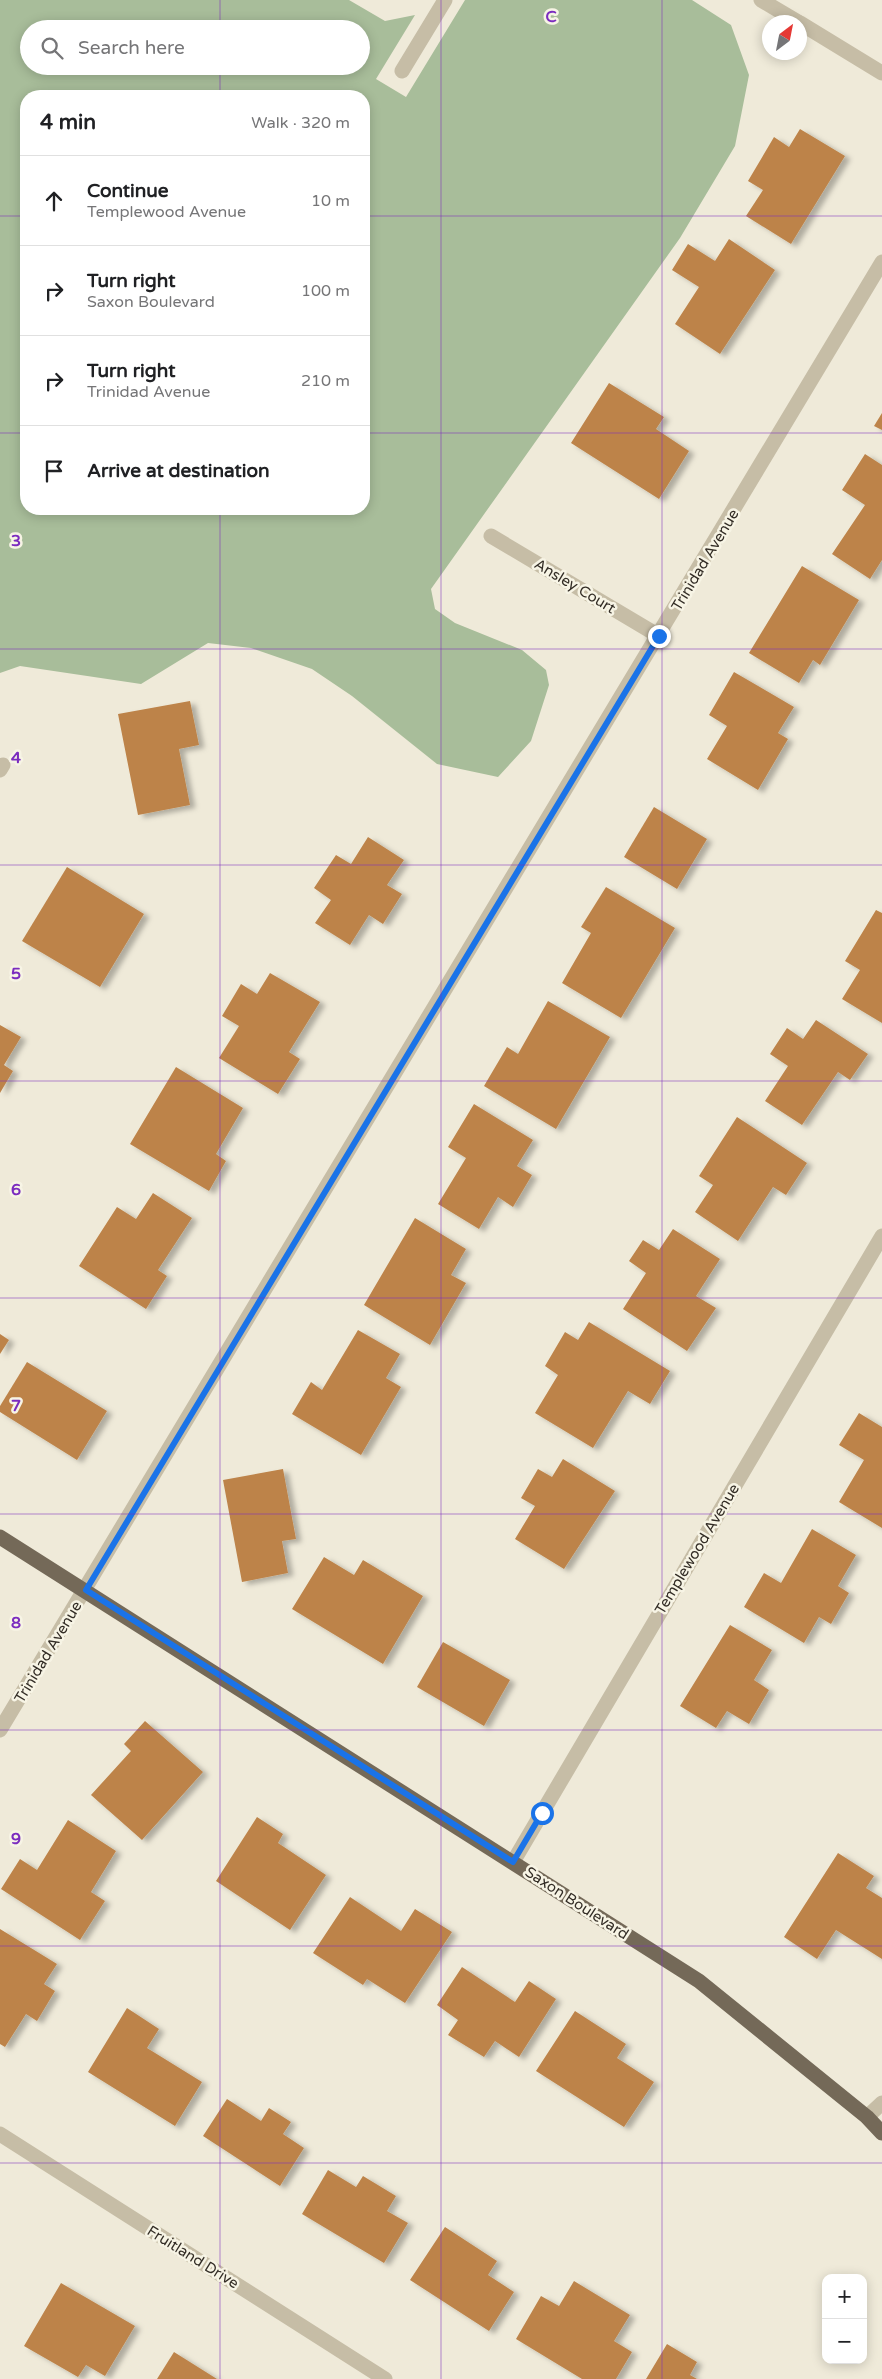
<!DOCTYPE html>
<meta charset="utf-8">
<style>
:root{--surface:#fff;--page:#f6f6f6;--text:#202124;--muted:#757577;--line:#e0e0e0}
body{margin:0;font-family:"Varela Round",sans-serif;background:var(--page);color:var(--text)}
.controls{position:absolute;right:15px;bottom:15px;display:grid;overflow:hidden;border-radius:10px;box-shadow:0 2px 12px #0003}
.controls button{width:45px;height:45px;display:grid;place-items:center;padding:0;border:0;border-bottom:1px solid var(--line);background:var(--surface);color:var(--text);font:25px sans-serif}
.compass{position:absolute;left:762px;top:15px;width:45px;height:45px;border-radius:50%;background:var(--surface);box-shadow:0 2px 12px #0003;rotate:32deg}
.stop{position:absolute;width:15px;height:15px;margin:-11px;border:4px solid #1a73e8;border-radius:50%;background:#fff}
.stop.end{background:#1a73e8;border-color:#fff;box-shadow:0 1px 5px #0008}
.list{margin:0;padding:0;list-style:none}
h2{display:flex;justify-content:space-between;align-items:center;height:65px;margin:0;padding:0 20px;font-size:21px}
h2 small{font-size:16px;font-weight:400;color:var(--muted)}
.list li{display:grid;grid-template-columns:32px 1fr auto;gap:15px;align-items:center;box-sizing:border-box;height:90px;padding:0 20px;border-top:1px solid var(--line)}
.list b{display:block;font-size:19px;white-space:nowrap}
.list p{margin:0;font-size:16px;white-space:nowrap;color:var(--muted)}
.list em{font-size:16px;font-style:normal;color:var(--muted)}
.icon{flex:none;width:28px;height:28px;fill:none;stroke:currentColor;stroke-width:2;stroke-linecap:round;stroke-linejoin:round}
.map{position:relative;flex:none;width:882px;height:2379px;overflow:hidden}
.search{position:absolute;background:var(--surface);box-shadow:0 2px 12px #0003;left:20px;top:20px;width:350px;height:55px;display:flex;align-items:center;gap:12px;box-sizing:border-box;padding:0 18px;border-radius:28px;color:var(--muted);font-size:19px}
.panel{position:absolute;background:var(--surface);box-shadow:0 2px 12px #0003;left:20px;top:90px;width:350px;height:425px;border-radius:20px}
.map>svg:first-child{display:block}
.green{fill:#a8bd9a;fill-rule:evenodd}
.building{fill:#bd8349;filter:url(#shadow)}
.lines{fill:none;stroke-linecap:round;stroke-linejoin:round}
.minor{stroke:#c6bda6;stroke-width:15}
.major{stroke:#746958;stroke-width:15}
.route{stroke:#1a73e8;stroke-width:6}
.grid{fill:none;stroke:#7b2cbf;stroke-width:1;stroke-opacity:0.55}
.labels{text-anchor:middle;dominant-baseline:central;stroke-width:5;stroke-linejoin:round;paint-order:stroke}
.street-label{font-size:15px;fill:#332d26;stroke:#f7f4e5}
.grid-label{font-size:16px;text-anchor:middle;font-weight:bold;fill:#7b2cbf;stroke:#f7f4e5;stroke-width:5;stroke-linejoin:round;paint-order:stroke}
</style>
<div class="map">
<svg width="882" height="2379" viewBox="0 0 882 2379">
<defs>
<filter id="shadow"><feDropShadow dx="5.5" dy="3" stdDeviation="2.5" flood-color="#0004"/></filter>
</defs>
<rect width="100%" height="100%" fill="#efead9"/>
<path class="green" d="M0,0H349L385,21L415,15L376,79L406,97L465,0H692L731,25L749,75L735,146L680,238L431,589L435,609L455,623L522,650L546,670L549,685L531,741L498,777L437,764L352,696L312,669L251,648L208,643L141,684L20,666L0,673ZM29,29H361V66H29ZM26,96H364V509H26Z"/>
<g class="building">
<path d="M800,129L845,156L791,244L746,216L763,190L748,181L774,137L789,147Z"/>
<path d="M729,239L775,270L720,354L675,324L699,287L672,270L688,244L715,261Z"/>
<path d="M609,383L664,417L656,429L689,451L659,499L571,443Z"/>
<path d="M882,413V430L874,426Z"/>
<path d="M865,454L882,465V560L870,579L832,554L865,505L842,490Z"/>
<path d="M802,566L859,600L820,665L813,660L799,683L749,653Z"/>
<path d="M734,672L794,707L778,733L788,739L758,790L707,759L727,726L709,715Z"/>
<path d="M190,701L199,745L179,749L190,805L138,815L118,714Z"/>
<path d="M654,807L707,839L677,889L624,857Z"/>
<path d="M368,837L404,860L387,885L402,894L383,924L369,915L350,945L315,923L331,900L314,888L336,855L351,864Z"/>
<path d="M67,867L144,914L100,987L22,941Z"/>
<path d="M606,887L675,928L621,1018L562,983L591,933L581,927Z"/>
<path d="M876,910L882,913V1023L842,999L860,970L845,961Z"/>
<path d="M270,973L320,1002L289,1052L300,1059L278,1094L219,1058L239,1026L222,1016L241,984L257,994Z"/>
<path d="M548,1001L610,1037L556,1129L484,1086L507,1047L518,1054Z"/>
<path d="M816,1020L868,1054L850,1080L838,1072L802,1125L765,1101L788,1066L770,1054L787,1028L803,1039Z"/>
<path d="M0,1025L21,1037L4,1065L13,1071L0,1093Z"/>
<path d="M176,1067L243,1108L216,1154L226,1161L209,1191L130,1144Z"/>
<path d="M474,1104L533,1140L517,1166L532,1175L513,1207L498,1197L479,1229L438,1204L466,1158L448,1147Z"/>
<path d="M737,1117L807,1163L786,1195L773,1187L738,1241L695,1212L713,1185L699,1176Z"/>
<path d="M153,1193L192,1218L158,1270L167,1276L146,1309L79,1266L117,1207L136,1219Z"/>
<path d="M415,1218L466,1249L451,1275L466,1283L430,1345L364,1305Z"/>
<path d="M673,1229L720,1259L696,1296L716,1308L687,1351L623,1309L646,1273L629,1261L643,1240L659,1250Z"/>
<path d="M589,1322L670,1371L650,1404L628,1391L593,1448L535,1413L558,1375L545,1366L565,1332L578,1340Z"/>
<path d="M358,1330L400,1354L386,1378L401,1387L361,1455L292,1414L311,1382L322,1390Z"/>
<path d="M0,1334L9,1340L0,1354Z"/>
<path d="M27,1362L107,1411L77,1460L0,1412V1406Z"/>
<path d="M859,1413L882,1427V1528L839,1502L864,1460L839,1445Z"/>
<path d="M563,1459L615,1491L564,1569L515,1539L535,1506L521,1498L538,1469L552,1477Z"/>
<path d="M283,1469L296,1539L282,1541L288,1573L242,1582L223,1480Z"/>
<path d="M812,1529L856,1555L838,1586L849,1593L831,1624L819,1617L804,1643L744,1607L764,1573L781,1583Z"/>
<path d="M324,1557L354,1575L363,1560L423,1596L383,1664L292,1609Z"/>
<path d="M730,1625L772,1650L754,1680L769,1690L749,1724L727,1711L716,1728L680,1706Z"/>
<path d="M443,1642L510,1680L484,1726L417,1687Z"/>
<path d="M145,1721L203,1772L142,1840L91,1795L131,1751L124,1744Z"/>
<path d="M257,1817L283,1834L278,1843L326,1875L290,1930L216,1881Z"/>
<path d="M68,1820L116,1851L91,1892L105,1901L80,1940L1,1889L20,1859L37,1870Z"/>
<path d="M838,1853L874,1876L866,1888L882,1898V1959L836,1930L817,1959L784,1937Z"/>
<path d="M350,1897L401,1931L415,1909L452,1932L405,2003L367,1979L363,1985L313,1953Z"/>
<path d="M0,1929L57,1964L44,1984L55,1991L37,2021L26,2014L5,2047L0,2044Z"/>
<path d="M462,1967L515,2002L529,1981L556,1999L519,2057L495,2041L484,2057L448,2035L458,2020L437,2005Z"/>
<path d="M127,2008L159,2029L147,2048L202,2082L175,2126L88,2072Z"/>
<path d="M575,2011L626,2044L617,2058L654,2082L624,2127L536,2071Z"/>
<path d="M227,2099L261,2121L269,2108L291,2122L283,2134L304,2148L280,2186L203,2136Z"/>
<path d="M328,2170L356,2187L363,2176L396,2196L387,2211L408,2223L384,2263L302,2214Z"/>
<path d="M445,2227L497,2261L488,2275L514,2292L489,2331L410,2280Z"/>
<path d="M574,2281L630,2315L614,2341L632,2352L616,2379H582L516,2339L541,2296L559,2306Z"/>
<path d="M61,2283L135,2326L105,2376L86,2365L78,2377L24,2346Z"/>
<path d="M667,2344L697,2362L690,2375L697,2379H646Z"/>
<path d="M174,2352L217,2379H157Z"/>
</g>
<g class="lines">
<g class="minor">
<path d="M761,0L798,22"/>
<path d="M800,23L882,73"/>
<path d="M402,71L445,0"/>
<path d="M491,536L659,636"/>
<path d="M0,770L3,765"/>
<path d="M0,1730L882,262"/>
<path d="M513,1862L882,1236"/>
<path d="M867,2117L882,2103"/>
<path d="M0,2134L385,2379"/>
</g>
<path class="major" d="M0,1537L699,1981L867,2117L882,2133"/>
</g>
<g class="lines">
<path class="route" d="M542,1813L513,1862L86,1590L659,636"/>
</g>
<path class="grid" d="M220,0V29M441,0V2379M662,0V2379M220,66V96M0,216H26M364,216H882M0,433H26M364,433H882M220,509V2379M0,649H882M0,865H882M0,1081H882M0,1298H882M0,1514H882M0,1730H882M0,1946H882M0,2163H882"/>
<g class="labels">
<g class="street-label">
<text transform="translate(705 560) rotate(-59)">Trinidad Avenue</text>
<text transform="translate(575 586) rotate(31)">Ansley Court</text>
<text transform="translate(697 1549) rotate(-59)">Templewood Avenue</text>
<text transform="translate(48 1652) rotate(-59)">Trinidad Avenue</text>
<text transform="translate(577 1903) rotate(33)">Saxon Boulevard</text>
<text transform="translate(193 2257) rotate(32)">Fruitland Drive</text>
</g>
</g>
<g class="grid-label">
<text x="551" y="22">C</text>
<text x="16" y="546">3</text>
<text x="16" y="763">4</text>
<text x="16" y="979">5</text>
<text x="16" y="1195">6</text>
<text x="16" y="1411">7</text>
<text x="16" y="1628">8</text>
<text x="16" y="1844">9</text>
</g>
</svg>
<div class="controls">
<button>+</button>
<button>−</button>
</div>
<svg class="compass" viewBox="-18 -18 36 36"><path d="M0-13l5 13h-10z" fill="#e53935"/><path d="M0 13l5-13h-10z" fill="#757577"/></svg>
<div class="stop" style="left:542px;top:1813px"></div>
<div class="stop end" style="left:659px;top:636px"></div>
<div class="search"><svg class="icon" aria-label="search" viewBox="0 0 24 24"><circle cx="10" cy="10" r="6"/><path d="M15 15l6 6"/></svg>Search here</div>
<section class="panel">
<h2>4 min<small>Walk · 320 m</small></h2>
<ul class="list">
<li><svg class="icon" aria-label="ahead" viewBox="0 0 24 24"><path d="M12 20V5M6 11l6-6 6 6"/></svg><div><b>Continue</b><p>Templewood Avenue</p></div><em>10 m</em></li>
<li><svg class="icon" aria-label="right" viewBox="0 0 24 24"><path d="M7 20v-9h11M14 6l5 5-5 5"/></svg><div><b>Turn right</b><p>Saxon Boulevard</p></div><em>100 m</em></li>
<li><svg class="icon" aria-label="right" viewBox="0 0 24 24"><path d="M7 20v-9h11M14 6l5 5-5 5"/></svg><div><b>Turn right</b><p>Trinidad Avenue</p></div><em>210 m</em></li>
<li><svg class="icon" aria-label="arrive" viewBox="0 0 24 24"><path d="M6 21V4h12l-3 4 3 4H6"/></svg><div><b>Arrive at destination</b></div></li>
</ul>
</section>
</div>
